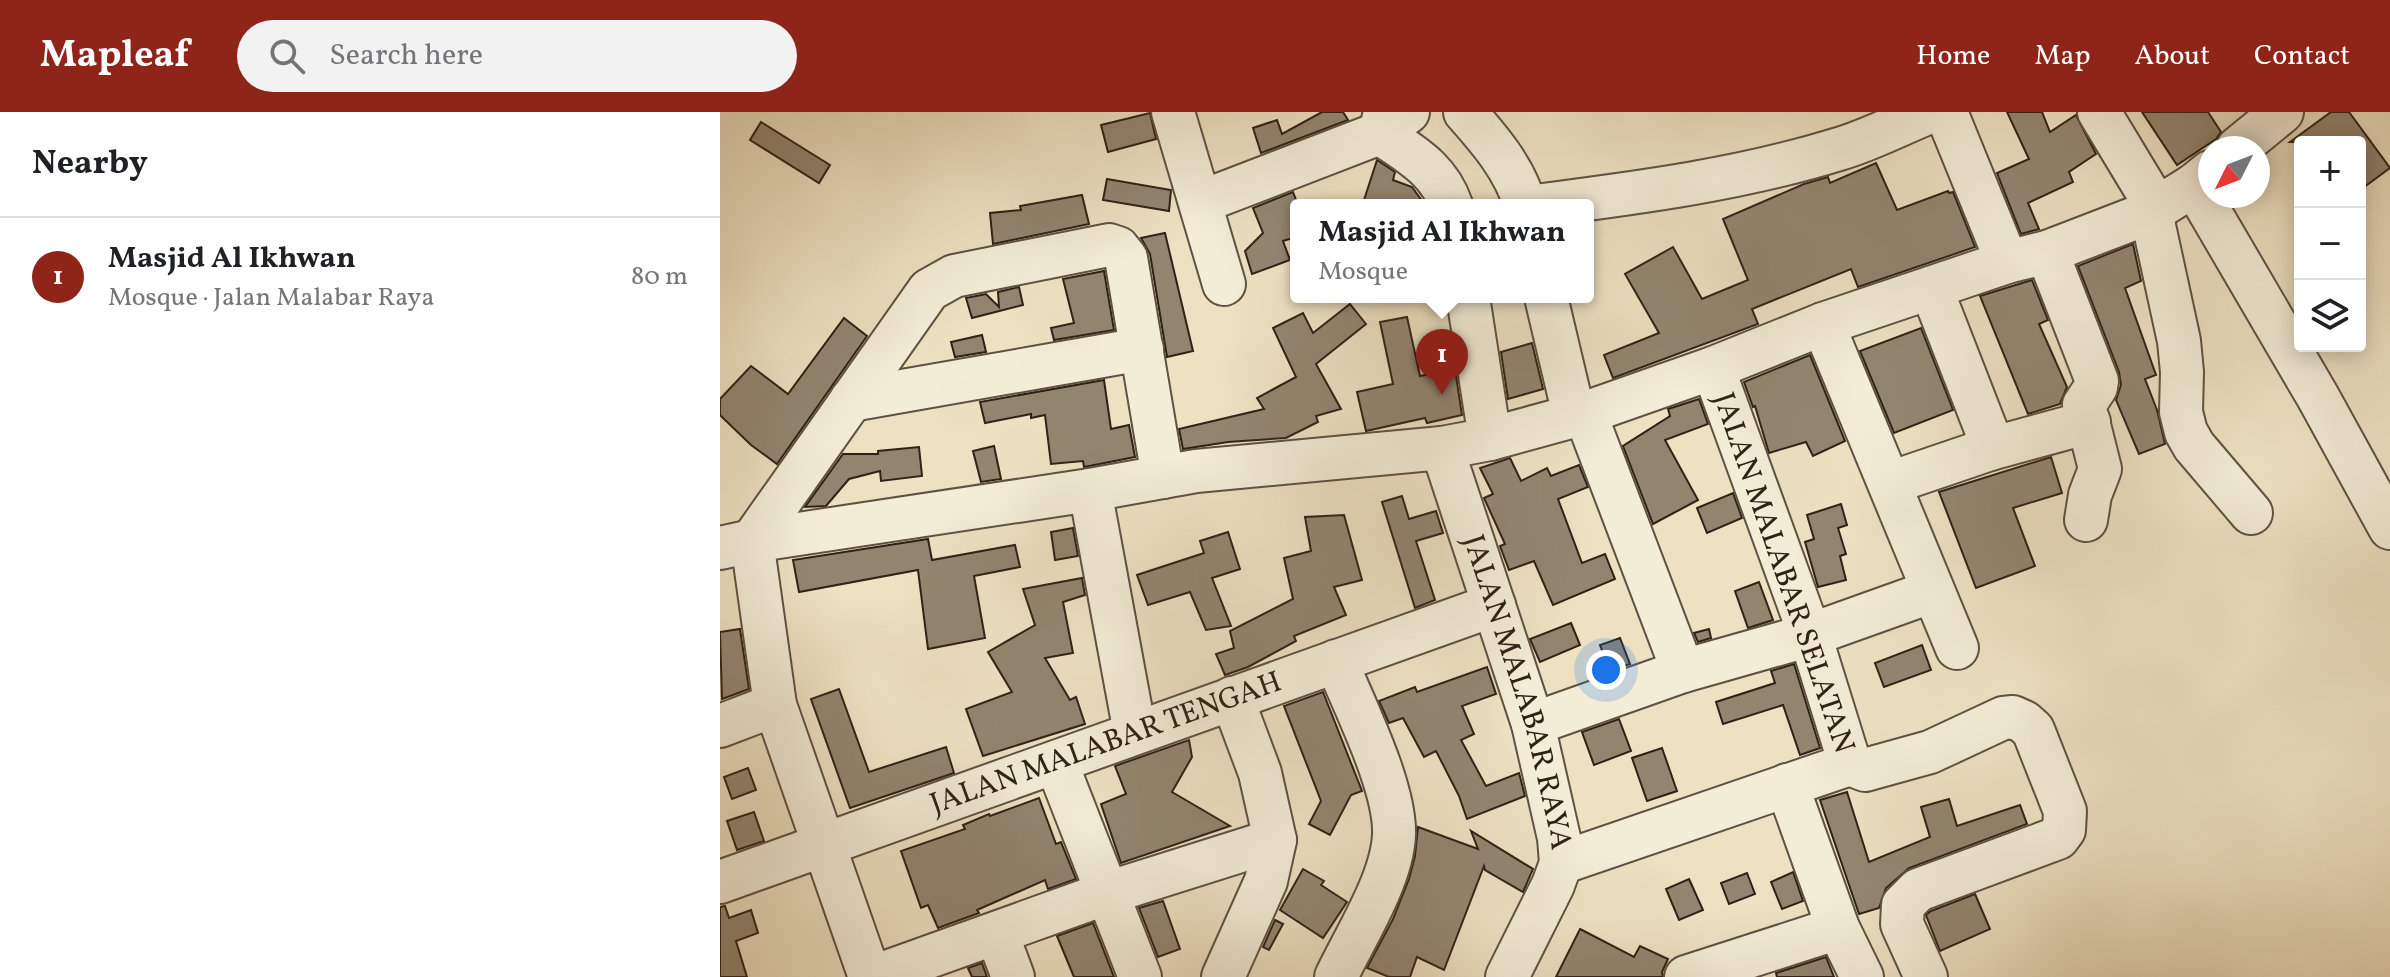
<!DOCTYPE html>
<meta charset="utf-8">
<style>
:root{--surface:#fff;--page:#f2f2f2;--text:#202124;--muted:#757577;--line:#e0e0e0;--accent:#8f2418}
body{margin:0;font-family:Vollkorn,serif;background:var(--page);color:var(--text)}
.controls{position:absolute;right:24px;top:24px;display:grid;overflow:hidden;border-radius:8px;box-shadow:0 4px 20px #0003}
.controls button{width:72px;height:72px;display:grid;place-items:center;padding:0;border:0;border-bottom:2px solid var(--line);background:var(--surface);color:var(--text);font:40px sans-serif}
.compass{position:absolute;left:1478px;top:24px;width:72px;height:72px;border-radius:50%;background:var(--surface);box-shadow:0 4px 20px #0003;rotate:228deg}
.you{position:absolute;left:886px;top:558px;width:28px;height:28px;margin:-20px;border:6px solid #fff;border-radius:50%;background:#1a73e8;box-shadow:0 0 0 12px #1a73e833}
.badge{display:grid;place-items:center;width:52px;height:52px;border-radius:50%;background:var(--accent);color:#fff;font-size:26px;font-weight:700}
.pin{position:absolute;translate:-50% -66px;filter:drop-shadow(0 2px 4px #0008)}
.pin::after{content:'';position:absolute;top:42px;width:28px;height:24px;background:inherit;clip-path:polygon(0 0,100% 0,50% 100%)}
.popup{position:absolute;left:570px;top:87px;width:304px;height:104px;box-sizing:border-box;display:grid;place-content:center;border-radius:8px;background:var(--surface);filter:drop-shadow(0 2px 6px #0005);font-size:26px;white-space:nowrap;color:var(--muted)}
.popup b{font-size:30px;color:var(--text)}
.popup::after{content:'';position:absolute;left:50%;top:100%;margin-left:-16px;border:16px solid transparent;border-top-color:var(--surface)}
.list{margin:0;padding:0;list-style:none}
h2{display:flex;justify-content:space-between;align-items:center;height:104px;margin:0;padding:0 32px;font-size:34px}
h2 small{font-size:26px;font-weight:400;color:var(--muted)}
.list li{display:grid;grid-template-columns:52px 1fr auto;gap:24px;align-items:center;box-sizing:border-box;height:120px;padding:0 32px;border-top:2px solid var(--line)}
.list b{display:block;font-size:30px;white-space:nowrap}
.list p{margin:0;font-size:26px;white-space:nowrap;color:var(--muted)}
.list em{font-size:26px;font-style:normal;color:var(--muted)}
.icon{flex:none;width:44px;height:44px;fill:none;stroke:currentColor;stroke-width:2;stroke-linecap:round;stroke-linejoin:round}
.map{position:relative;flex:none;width:1670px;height:865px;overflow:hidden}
header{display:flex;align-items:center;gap:48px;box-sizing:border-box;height:112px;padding:0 40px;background:var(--accent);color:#fff}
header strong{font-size:38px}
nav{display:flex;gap:44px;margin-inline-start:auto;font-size:28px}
.search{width:560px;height:72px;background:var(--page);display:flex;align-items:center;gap:20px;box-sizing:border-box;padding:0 28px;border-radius:44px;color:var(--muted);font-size:30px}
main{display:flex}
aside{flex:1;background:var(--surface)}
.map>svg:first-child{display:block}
.building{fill:#928570;stroke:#302117;stroke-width:2}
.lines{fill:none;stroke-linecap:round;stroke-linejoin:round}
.minor-casing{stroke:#5f5142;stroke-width:46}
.minor{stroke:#f3ecd7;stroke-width:42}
.labels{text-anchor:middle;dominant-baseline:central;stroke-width:7;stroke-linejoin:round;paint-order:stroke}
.street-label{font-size:30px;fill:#302117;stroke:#f3ecd7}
</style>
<header>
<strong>Mapleaf</strong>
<div class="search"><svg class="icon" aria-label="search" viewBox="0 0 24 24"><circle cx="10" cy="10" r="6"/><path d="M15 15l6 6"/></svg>Search here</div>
<nav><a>Home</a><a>Map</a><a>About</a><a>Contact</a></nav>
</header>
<main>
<aside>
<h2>Nearby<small></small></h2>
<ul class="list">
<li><span class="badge">1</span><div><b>Masjid Al Ikhwan</b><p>Mosque · Jalan Malabar Raya</p></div><em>80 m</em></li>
</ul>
</aside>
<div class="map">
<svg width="1670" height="865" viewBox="0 0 1670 865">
<rect width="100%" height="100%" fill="#ede1c2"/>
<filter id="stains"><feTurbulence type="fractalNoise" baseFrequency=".0025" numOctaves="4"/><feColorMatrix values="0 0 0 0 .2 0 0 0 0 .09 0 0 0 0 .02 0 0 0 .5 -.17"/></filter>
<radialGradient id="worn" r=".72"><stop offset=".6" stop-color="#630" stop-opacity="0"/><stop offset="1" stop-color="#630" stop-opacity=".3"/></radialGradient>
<g class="building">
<path d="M602,0H623L628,8L541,41L533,16L557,8L562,22Z"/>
<path d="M1287,0H1322L1330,20L1356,3L1376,42L1349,60L1353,70L1308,91L1319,117L1301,122L1277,61L1309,47Z"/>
<path d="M1422,0H1488L1501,20L1496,27L1457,53Z"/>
<path d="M1611,0H1629L1670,56L1640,78V30H1570Z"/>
<path d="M430,1L436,27L388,40L381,13Z"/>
<path d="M41,10L110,53L99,71L30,28Z"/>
<path d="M657,48L675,60L673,68L692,75L705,93H661L644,88Z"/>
<path d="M1156,51L1177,98L1228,79L1229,81L1233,80L1255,135L1138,175L1131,157L1032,197L1038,212L893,266L884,243L939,221L905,162L953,135L982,187L1028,168L1003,107L1084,72L1108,65L1110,71Z"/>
<path d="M387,67L451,78L449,99L383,88Z"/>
<path d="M573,80L576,88V125L563,129L570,148L532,162L525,139L543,121L533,96Z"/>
<path d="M362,83L369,112L273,132L270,101L301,98L300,94Z"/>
<path d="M445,121L473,239L447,245L430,142L421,126Z"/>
<path d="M1413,132L1421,169L1405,176L1436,263L1425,267L1437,298L1445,332L1419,342L1396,288L1401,273L1399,260L1358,154Z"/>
<path d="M384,159L394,218L334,228L331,216L354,211L343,167Z"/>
<path d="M1312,168L1328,208L1319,212L1347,275L1340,292L1308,302L1260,184Z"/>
<path d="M299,175L303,193L252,206L246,186L266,182L279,195L278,180Z"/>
<path d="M630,192L646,212L596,252L621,297L596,304L598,310L566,326L508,330L463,337L459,317L544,297L537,286L576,265L553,216L583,201L593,221Z"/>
<path d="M687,205L700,264L735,257L742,303L707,311L705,306L646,319L637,280L673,272L660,210Z"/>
<path d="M124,206L147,224L57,352L31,333L0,303V287L31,254L68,282Z"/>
<path d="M1201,216L1233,298L1174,321L1140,239Z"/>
<path d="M262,223L266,240L235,245L231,230Z"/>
<path d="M812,231L823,277L788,287L781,240Z"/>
<path d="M1090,243L1125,329L1093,344L1086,330L1049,341L1035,294L1033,295L1024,270Z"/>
<path d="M384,268L391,317L409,313L415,345L364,355L363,349L331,352L325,303L311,306V302L265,311L260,290Z"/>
<path d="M979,287L988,312L945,328L978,388L933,412L903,334L950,304L948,297Z"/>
<path d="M274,334L281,367L261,370L253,339Z"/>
<path d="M199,335L202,364L161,369L160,359L129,367L106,394L85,395L123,342H158V339Z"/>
<path d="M1331,345L1342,381L1293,396L1315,454L1256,476L1219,380Z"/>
<path d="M790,346L801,369L827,356L831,364L859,353L868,375L838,387L862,451L885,442L895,467L833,493L814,449L789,458L780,434L785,432L764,386L773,382L760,356Z"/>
<path d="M1013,381L1022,406L987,421L977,396Z"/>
<path d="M682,384L689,407L716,399L723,421L696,429L715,488L695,496L662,390Z"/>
<path d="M1121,392L1127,413L1118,416L1126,442L1120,444L1126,468L1098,475L1085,430L1094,427L1087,403Z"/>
<path d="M624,403L642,468L614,475L626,503L574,524L576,529L528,555L505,563L496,542L514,536L510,519L573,487L564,446L591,439L585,405Z"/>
<path d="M353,416L358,444L335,448L331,420Z"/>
<path d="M508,420L520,457L492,466L511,514L486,518L470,480L428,493L417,463L484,441L480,429Z"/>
<path d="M208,427L212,448L295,433L300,455L254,464L265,526L208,537L198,458L79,480L73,448Z"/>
<path d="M362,466L365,483L343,490L353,541L325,546L350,588L356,585L365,612L263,644L246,597L292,580L268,540L315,513L303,477Z"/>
<path d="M1039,470L1053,508L1028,516L1015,479Z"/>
<path d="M851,511L860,533L820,550L810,527Z"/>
<path d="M20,517L29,577L2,587L0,520Z"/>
<path d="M989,517L991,526L978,530L974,521Z"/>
<path d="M900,526L910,552L890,559L880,533Z"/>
<path d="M1202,533L1211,558L1164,575L1155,551Z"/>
<path d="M1074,552L1100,636L1080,643L1063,593L1003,612L996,590L1055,571L1051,559Z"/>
<path d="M767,555L776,582L742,594L754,622L741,628L766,674L799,661L805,684L747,707L739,684L716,639L704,645L683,606L669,611L659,589L695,575L697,580Z"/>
<path d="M119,577L149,660L226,635L234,661L130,696L91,587Z"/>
<path d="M603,580L642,679L631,683L610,723L589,712L601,689L564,594Z"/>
<path d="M899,607L911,639L874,653L862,620Z"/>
<path d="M469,628L472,645L452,680L510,714L401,751L381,692L406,682L395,654Z"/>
<path d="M942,636L957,679L927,689L912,646Z"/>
<path d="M28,656L36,678L12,687L4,665Z"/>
<path d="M1127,680L1149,750L1210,725L1201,695L1229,687L1237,714L1300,693L1307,712L1189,756L1166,776L1159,796L1139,802L1100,688Z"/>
<path d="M319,686L336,732L341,730L356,767L328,777L325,768L257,798L259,801L218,816L208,793L201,796L181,739L245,717L243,713L269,702L270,704Z"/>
<path d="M34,700L44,729L17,738L7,709Z"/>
<path d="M698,715L758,737L751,719L813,757L803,780L765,758L764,754L724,858L697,845L690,865H669L647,856L673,807L689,767L695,744Z"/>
<path d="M583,757L604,769L601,773L627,790L603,826L560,798Z"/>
<path d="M1073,760L1083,789L1062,797L1051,770Z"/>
<path d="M1027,761L1035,782L1009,792L1001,771Z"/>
<path d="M969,767L983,798L959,808L946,777Z"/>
<path d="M1255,782L1270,817L1220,839L1206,803L1211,799Z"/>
<path d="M443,789L460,837L438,845L419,796Z"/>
<path d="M5,794L9,806L31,798L38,821L16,829L27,865H0V795Z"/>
<path d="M555,808L563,812L549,838L543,835Z"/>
<path d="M373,811L394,865H354L337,824Z"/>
<path d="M860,817L914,845L920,834L948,847L942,860L943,865H836Z"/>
<path d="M1106,845L1114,865H1057L1056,861Z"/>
<path d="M262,851L267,865H252L248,856Z"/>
</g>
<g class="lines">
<g class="minor-casing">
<g id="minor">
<path d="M453,0L504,172"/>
<path d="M665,0L660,21C691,43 718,56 731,93"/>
<path d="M745,0C769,27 795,57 805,93"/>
<path d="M1226,0L1287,150"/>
<path d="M1379,0L1437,96"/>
<path d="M1518,36L1562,0"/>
<path d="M1474,73L1598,285L1670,416"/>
<path d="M481,90L660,21L688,0"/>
<path d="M823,93C923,80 1022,67 1119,37C1150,28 1180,12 1210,0"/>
<path d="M1431,100L1459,229L1462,260L1461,300L1466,320L1474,334L1531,401"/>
<path d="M1327,140L1377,269L1376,275L1364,293L1380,357L1370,383L1366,408"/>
<path d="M1211,176L1269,325L1270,337"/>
<path d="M748,185L770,327"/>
<path d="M826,185L854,303"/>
<path d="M1103,212L1237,536"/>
<path d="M131,288L422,237"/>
<path d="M865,301L963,559"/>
<path id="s1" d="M722,336L813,612L839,726L841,751L833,773L787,865"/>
<path d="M1170,371L1270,337L1369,310"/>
<path d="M370,378L415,621"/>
<path d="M0,436L32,429L370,378L476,359L722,336L770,327L865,301L993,256L1103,212L1287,150L1327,140L1431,100L1474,73L1490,60"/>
<path d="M813,612L963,559L1090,523L1213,479"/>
<path d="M0,614L55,593"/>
<path d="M336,650L420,865"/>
<path d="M1130,652L1145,658L1210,640L1283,606L1293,605L1304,610L1313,618L1345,699L1344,718L1338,726L1198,778L1183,793L1182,812L1206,865"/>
<path d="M1067,673L1118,816L1142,865"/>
<path d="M841,751L1130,652L1090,523L993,256"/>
<path id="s2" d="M0,770L774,493"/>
<path d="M277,822L293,865"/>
<path d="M150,865L55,593L32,429L209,178L234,164L389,133L398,136L406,146L443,365"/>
<path d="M153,865L387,781L555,728"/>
<path d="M503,865L546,769L555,728L540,661L512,586"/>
<path d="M616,865C635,825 672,768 674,723C676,676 635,595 616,549"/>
<path d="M966,865L1118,816"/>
</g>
</g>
<use href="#minor" class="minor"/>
</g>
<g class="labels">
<g class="street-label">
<text transform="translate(1063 461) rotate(71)">JALAN MALABAR SELATAN</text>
<text stroke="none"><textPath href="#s1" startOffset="256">JALAN MALABAR RAYA</textPath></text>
<text stroke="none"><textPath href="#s2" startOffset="410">JALAN MALABAR TENGAH</textPath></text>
</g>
</g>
<rect width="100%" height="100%" filter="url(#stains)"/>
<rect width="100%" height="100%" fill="url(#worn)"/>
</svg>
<div class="controls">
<button>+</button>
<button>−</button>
<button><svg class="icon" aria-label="layers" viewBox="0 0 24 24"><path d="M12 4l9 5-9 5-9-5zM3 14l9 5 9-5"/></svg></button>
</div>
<svg class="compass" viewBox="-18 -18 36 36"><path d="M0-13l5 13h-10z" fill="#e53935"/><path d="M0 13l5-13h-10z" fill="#757577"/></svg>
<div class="you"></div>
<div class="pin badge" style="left:722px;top:283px">1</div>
<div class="popup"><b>Masjid Al Ikhwan</b>Mosque</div>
</div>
</main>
